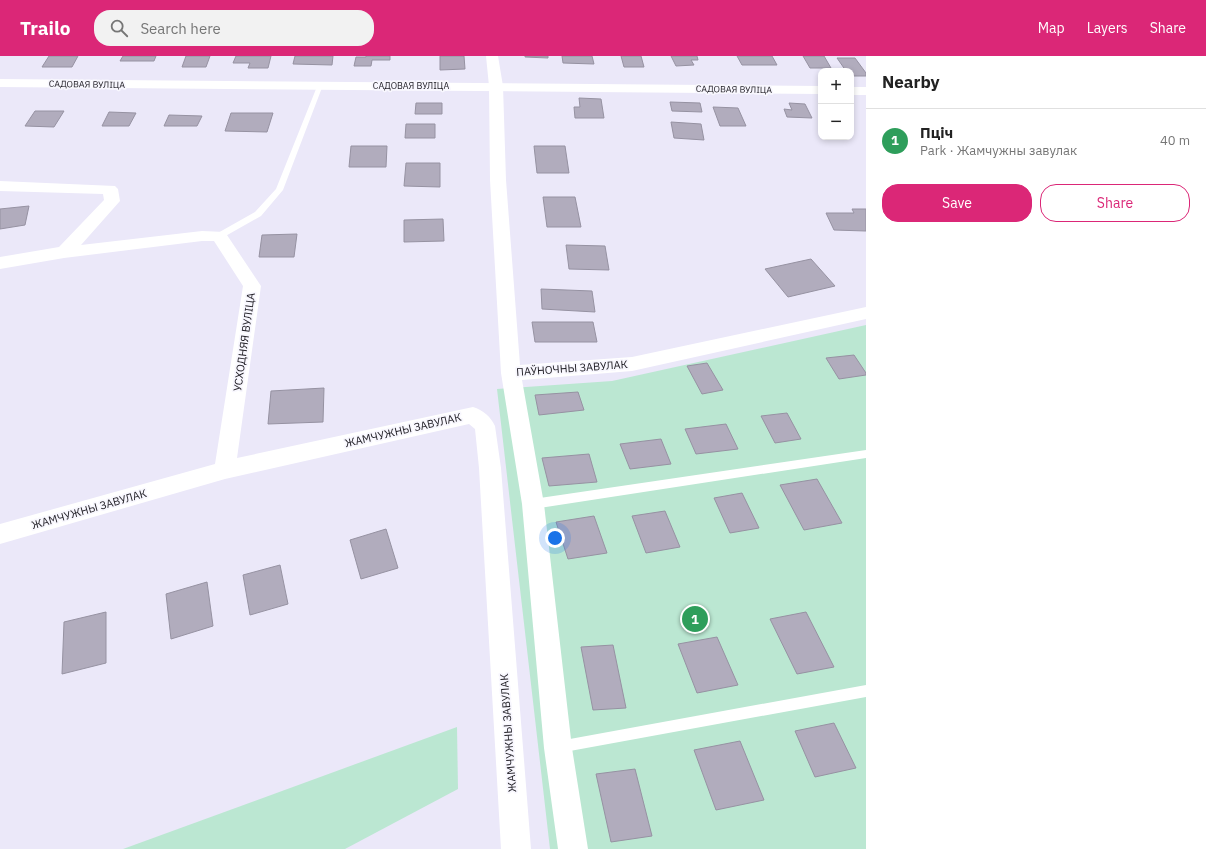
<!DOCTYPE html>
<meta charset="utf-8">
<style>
:root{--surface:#fff;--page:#f2f2f2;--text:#222;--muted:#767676;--line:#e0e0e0;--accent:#db2777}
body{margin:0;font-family:"IBM Plex Sans",sans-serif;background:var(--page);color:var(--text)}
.controls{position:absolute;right:12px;top:12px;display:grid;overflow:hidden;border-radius:8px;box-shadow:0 2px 6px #0003}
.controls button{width:36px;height:36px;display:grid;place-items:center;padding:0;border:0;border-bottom:1px solid var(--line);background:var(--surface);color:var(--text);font:20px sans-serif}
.you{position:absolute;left:555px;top:482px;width:14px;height:14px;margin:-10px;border:3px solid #fff;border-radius:50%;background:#1a73e8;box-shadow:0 0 0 6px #1a73e833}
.badge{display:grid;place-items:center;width:26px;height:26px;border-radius:50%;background:var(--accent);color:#fff;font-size:13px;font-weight:700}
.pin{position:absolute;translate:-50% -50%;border:2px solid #fff;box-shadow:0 1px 4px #0006}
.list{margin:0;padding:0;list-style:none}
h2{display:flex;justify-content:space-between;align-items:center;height:52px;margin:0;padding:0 16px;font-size:17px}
h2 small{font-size:13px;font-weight:400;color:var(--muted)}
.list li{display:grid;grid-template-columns:26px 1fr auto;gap:12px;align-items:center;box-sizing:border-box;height:64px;padding:0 16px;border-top:1px solid var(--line)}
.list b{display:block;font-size:15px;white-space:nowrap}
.list p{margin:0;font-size:13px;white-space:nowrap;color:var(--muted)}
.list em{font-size:13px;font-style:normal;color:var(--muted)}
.actions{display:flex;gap:8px;padding:12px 16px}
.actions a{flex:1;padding:9px 0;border:1px solid var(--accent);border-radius:16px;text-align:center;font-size:14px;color:var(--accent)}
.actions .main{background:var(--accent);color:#fff}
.icon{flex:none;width:22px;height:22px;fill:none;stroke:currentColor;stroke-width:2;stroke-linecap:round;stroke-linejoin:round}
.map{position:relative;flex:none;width:866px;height:793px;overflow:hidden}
header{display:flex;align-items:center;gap:24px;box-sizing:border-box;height:56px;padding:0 20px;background:var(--accent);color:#fff}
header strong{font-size:19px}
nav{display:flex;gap:22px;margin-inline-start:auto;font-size:14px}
.search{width:280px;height:36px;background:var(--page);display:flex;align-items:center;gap:10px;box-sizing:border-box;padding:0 14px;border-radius:16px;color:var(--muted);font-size:15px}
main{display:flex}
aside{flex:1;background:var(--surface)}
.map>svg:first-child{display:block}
.green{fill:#bbe7d2}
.building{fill:#b1acbd;stroke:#9692a2}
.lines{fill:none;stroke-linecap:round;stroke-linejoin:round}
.service{fill:#fff;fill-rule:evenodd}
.minor{fill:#fff;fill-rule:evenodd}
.tertiary{fill:#fff;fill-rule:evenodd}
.labels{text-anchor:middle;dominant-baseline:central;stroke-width:3.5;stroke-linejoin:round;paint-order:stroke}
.far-street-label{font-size:9px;fill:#1c1a21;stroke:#f8f7fe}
.street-label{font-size:11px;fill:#1c1a21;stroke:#f8f7fe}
</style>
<header>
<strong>Trailo</strong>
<div class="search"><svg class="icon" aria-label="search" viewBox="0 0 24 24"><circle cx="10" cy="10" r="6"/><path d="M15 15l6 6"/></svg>Search here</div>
<nav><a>Map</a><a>Layers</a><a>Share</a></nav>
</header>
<main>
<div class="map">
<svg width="866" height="793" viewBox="0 0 866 793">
<rect width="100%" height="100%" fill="#ebe8f9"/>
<g class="green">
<path d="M866,269V793H550L497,333L612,325Z"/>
<path d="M457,671L458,733L345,793H123Z"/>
</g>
<g class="building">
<path d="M49,0H78L72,11H42Z"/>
<path d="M123,0H156L154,5H120Z"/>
<path d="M186,0H210L206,11H182Z"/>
<path d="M236,0H271L268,12H248L250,7H233Z"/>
<path d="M295,0H333L332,9L293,8Z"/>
<path d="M366,0H390V4H372L371,10H354L356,1H366Z"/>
<path d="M440,0H464L465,13L440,14Z"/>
<path d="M525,0H548V2L525,1Z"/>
<path d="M562,0H592L594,8L563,7Z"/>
<path d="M621,0H641L644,11H624Z"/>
<path d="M671,0H697L698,4H691L694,9L676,10Z"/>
<path d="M737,0H772L777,9H742Z"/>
<path d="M803,0H824L831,12H810Z"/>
<path d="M837,2H855L866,17V20H851V15H846Z"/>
<path d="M579,42L601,43L604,62H575L574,51H580Z"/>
<path d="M670,46L700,47L702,56L672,55Z"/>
<path d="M416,47H442V58H415Z"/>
<path d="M789,47L805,48L812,62L787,61L784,53L792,54Z"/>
<path d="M713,51L738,52L746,70H720Z"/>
<path d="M35,55H64L54,71L25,70Z"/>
<path d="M109,56L136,57L129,70H102Z"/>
<path d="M231,57H273L267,76L225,75Z"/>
<path d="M169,59L202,60L197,70H164Z"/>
<path d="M671,66L701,68L704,84L674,82Z"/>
<path d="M406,68H435V82H405Z"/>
<path d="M351,90H387L386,111H349Z"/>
<path d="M534,90H565L569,117H537Z"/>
<path d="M406,107H440V131L404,130Z"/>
<path d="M543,141H575L581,171H547Z"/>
<path d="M29,150L25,169L0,173V153Z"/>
<path d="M852,153H866V175L834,174L826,157H854Z"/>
<path d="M443,163L444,185L404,186V164Z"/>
<path d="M297,178L294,201H259L262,179Z"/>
<path d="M566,189L605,190L609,214L569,213Z"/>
<path d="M811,203L835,230L788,241L765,213Z"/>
<path d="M541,233L592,235L595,256L542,253Z"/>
<path d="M532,266H593L597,286H535Z"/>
<path d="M854,299L866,317V319L839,323L826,302Z"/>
<path d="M707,307L723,334L702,338L687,310Z"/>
<path d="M324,332L323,366L268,368L271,335Z"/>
<path d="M578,336L584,354L539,359L535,339Z"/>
<path d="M787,357L801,383L775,387L761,360Z"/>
<path d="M726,368L738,393L696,398L685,373Z"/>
<path d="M661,383L671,408L630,413L620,388Z"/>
<path d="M589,398L597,426L549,430L542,402Z"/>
<path d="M817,423L842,467L804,474L780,429Z"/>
<path d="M742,437L759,472L730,477L714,442Z"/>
<path d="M665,455L680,491L646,497L632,460Z"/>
<path d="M594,460L607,497L568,503L556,466Z"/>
<path d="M386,473L398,512L361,523L350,484Z"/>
<path d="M280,509L288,548L250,559L243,519Z"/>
<path d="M207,526L213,570L171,583L166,538Z"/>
<path d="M106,556V607L62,618L64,566Z"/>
<path d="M806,556L834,611L797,618L770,563Z"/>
<path d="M717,581L738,629L697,637L678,588Z"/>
<path d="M613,589L626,652L593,654L581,591Z"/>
<path d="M834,667L856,712L815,721L795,675Z"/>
<path d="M740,685L764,744L716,754L694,694Z"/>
<path d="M635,713L652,780L611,786L596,718Z"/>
</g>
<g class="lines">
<g class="service">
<path d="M318,28L323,29L283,134L261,160L222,182H216V178L255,156L276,133Z"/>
<path d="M866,394V402L533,453L529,451L528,448L529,445L533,443Z"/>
<path d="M866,629V641L559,697L554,696L553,691L554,686L559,685Z"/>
</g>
<g class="minor">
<path d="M486,0H498L503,30L506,124L520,309L632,301L866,251V263L632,315L522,324L544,448L572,692L588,793H558L544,692L522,448L501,317L490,124L489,30Z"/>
<path d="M0,125L115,130L118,133L120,145L81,189L202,175L225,176L261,230L237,402L473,351C483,354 491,361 495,370L501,412L531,793H501L479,412L475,373L469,368L225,423L0,488V468L215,408L243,230L214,185H202L64,202L0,213V201L59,191L104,144L103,138L0,135Z"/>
</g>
<g class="tertiary">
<path d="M0,23L821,30V38L0,31Z"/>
<rect x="851" y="31" width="15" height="8"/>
</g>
</g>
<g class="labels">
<g class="far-street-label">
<text transform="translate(87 28) rotate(1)">САДОВАЯ ВУЛІЦА</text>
<text x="411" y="29">САДОВАЯ ВУЛІЦА</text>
<text transform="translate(734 33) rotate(1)">САДОВАЯ ВУЛІЦА</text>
</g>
<g class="street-label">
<text transform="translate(244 286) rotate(-82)">УСХОДНЯЯ ВУЛІЦА</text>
<text transform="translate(572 312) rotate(-4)">ПАЎНОЧНЫ ЗАВУЛАК</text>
<text transform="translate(403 374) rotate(-13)">ЖАМЧУЖНЫ ЗАВУЛАК</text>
<text transform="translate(89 453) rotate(-16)">ЖАМЧУЖНЫ ЗАВУЛАК</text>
<text transform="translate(508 677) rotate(-94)">ЖАМЧУЖНЫ ЗАВУЛАК</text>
</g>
</g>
</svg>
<div class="controls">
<button>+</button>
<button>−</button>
</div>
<div class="you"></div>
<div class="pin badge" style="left:695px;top:563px;background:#2e9e5b">1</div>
</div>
<aside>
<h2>Nearby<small></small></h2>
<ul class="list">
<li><span class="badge" style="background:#2e9e5b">1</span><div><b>Пціч</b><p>Park · Жамчужны завулак</p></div><em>40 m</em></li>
</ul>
<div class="actions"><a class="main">Save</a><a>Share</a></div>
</aside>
</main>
